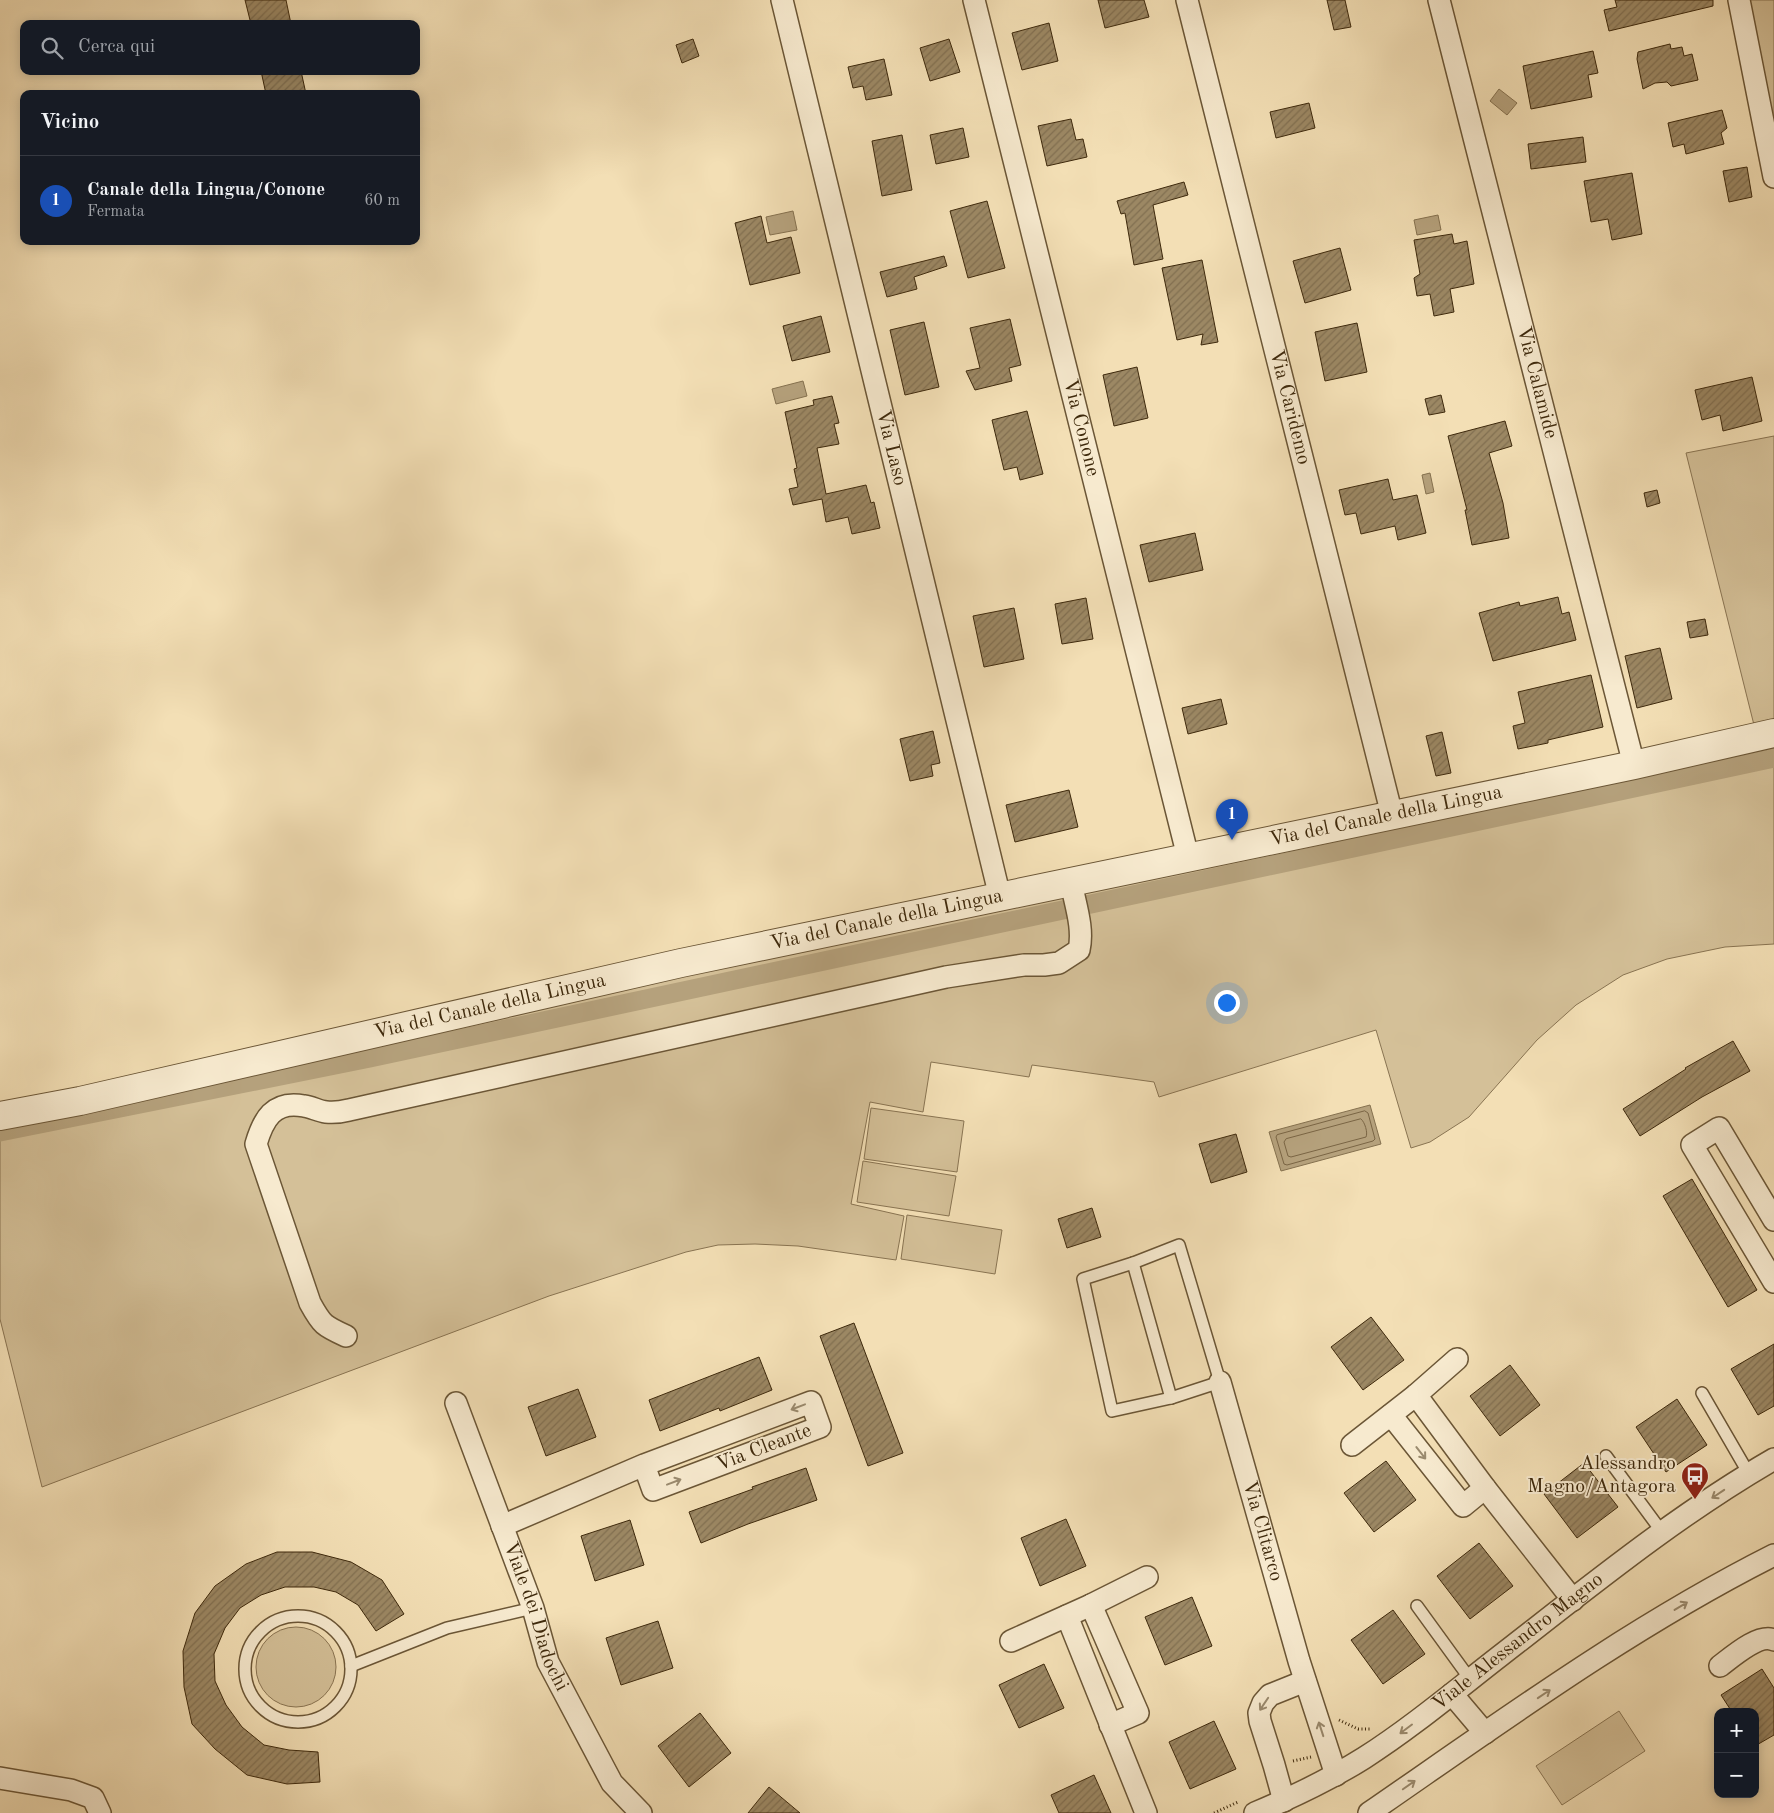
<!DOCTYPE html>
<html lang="it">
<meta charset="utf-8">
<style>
:root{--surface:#171b24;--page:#20242c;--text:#f1f3f6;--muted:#9ea1a6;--line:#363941;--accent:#7c3aed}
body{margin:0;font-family:"Old Standard TT",serif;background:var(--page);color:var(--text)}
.controls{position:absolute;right:15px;bottom:15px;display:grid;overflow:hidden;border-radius:10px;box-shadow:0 2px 12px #0003}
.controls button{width:45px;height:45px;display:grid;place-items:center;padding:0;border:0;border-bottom:1px solid var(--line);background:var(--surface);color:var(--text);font:25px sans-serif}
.you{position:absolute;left:1226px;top:1002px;width:18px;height:18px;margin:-12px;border:4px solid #fff;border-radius:50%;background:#1a73e8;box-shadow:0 0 0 8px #1a73e833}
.badge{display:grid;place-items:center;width:32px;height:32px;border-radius:50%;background:var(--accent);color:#fff;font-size:16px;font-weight:700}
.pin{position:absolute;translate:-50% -41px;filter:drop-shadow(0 1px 2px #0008)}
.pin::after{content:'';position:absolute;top:26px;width:18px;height:15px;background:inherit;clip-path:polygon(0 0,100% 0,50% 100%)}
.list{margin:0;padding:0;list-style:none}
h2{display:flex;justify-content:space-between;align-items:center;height:65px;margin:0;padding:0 20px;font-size:21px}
h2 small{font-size:16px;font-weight:400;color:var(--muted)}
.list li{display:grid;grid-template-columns:32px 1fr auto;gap:15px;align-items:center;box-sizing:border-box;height:90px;padding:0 20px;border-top:1px solid var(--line)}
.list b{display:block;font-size:19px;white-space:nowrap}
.list p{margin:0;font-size:16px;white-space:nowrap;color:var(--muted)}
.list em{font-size:16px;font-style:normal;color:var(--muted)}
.icon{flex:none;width:28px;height:28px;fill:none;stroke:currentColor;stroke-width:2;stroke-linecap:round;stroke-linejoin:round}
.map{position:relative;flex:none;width:1774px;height:1813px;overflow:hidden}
.search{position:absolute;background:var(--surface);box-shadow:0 2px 12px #0003;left:20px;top:20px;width:400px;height:55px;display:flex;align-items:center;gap:12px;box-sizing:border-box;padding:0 18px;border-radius:10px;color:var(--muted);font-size:19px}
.panel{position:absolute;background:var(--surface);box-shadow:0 2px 12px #0003;left:20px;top:90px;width:400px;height:155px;border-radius:10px}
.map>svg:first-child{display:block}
.green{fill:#d4c098;stroke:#897452}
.water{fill:#b5a17c;stroke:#85714f}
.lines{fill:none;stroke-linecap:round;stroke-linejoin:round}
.shore{stroke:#7a6544;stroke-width:1}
.canal{stroke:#b5a17c;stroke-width:19}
.building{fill:url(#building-hatch);stroke:#3e290c}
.service-casing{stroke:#6b5636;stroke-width:14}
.minor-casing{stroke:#6b5636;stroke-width:24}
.tertiary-casing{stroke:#6b5636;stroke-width:30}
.path{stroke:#3e290c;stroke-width:3;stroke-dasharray:1 2.5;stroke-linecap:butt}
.service{stroke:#f7eacf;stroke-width:11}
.minor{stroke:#f7eacf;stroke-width:21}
.tertiary{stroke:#f7eacf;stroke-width:28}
.oneway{stroke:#9a8a6e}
.labels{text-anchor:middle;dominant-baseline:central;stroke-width:4;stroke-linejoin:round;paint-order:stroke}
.street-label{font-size:20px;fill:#3e290c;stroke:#f7eacf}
.poi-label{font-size:20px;fill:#3e290c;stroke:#f7eacf;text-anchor:end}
</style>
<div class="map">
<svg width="1774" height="1813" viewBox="0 0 1774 1813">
<defs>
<pattern id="building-hatch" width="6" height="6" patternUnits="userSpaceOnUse" patternTransform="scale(1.25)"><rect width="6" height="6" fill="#9c8864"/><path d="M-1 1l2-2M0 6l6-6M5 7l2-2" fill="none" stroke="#816f51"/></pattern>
</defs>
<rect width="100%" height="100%" fill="#f3dfb5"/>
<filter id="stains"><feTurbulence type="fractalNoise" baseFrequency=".004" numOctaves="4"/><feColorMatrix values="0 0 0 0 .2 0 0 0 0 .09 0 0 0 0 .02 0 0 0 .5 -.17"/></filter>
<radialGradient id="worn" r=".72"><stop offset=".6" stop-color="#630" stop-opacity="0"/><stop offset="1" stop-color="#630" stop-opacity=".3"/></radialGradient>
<g class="green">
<path d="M1739,0H1774V177Z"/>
<path d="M1774,436V733L1757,737L1686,453Z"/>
<path d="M1774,742V944L1725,947L1667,959L1623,975L1576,1005L1537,1040L1469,1117L1430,1142L1411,1148L1376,1030L1159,1097L1154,1082L1032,1065L1029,1077L931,1062L923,1112L870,1102L851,1204L904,1216L896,1260L798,1246L755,1244L718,1245L686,1252L549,1296L42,1487L0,1319V1124L1061,894Z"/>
<path d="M871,1108L964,1121L957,1172L864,1159Z"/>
<path d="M863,1161L956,1176L949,1216L857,1202Z"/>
<path d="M907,1215L1002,1230L995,1274L901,1259Z"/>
<circle cx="296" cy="1667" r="40"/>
<path d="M1619,1711L1645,1751L1562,1805L1536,1766Z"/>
</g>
<g class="water">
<path d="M1499,89L1517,103L1507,115L1490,101Z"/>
<path d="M793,211L797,230L770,235L766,217Z"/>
<path d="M1438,215L1441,230L1417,235L1414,220Z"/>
<path d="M803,381L807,396L776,404L772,389Z"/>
<path d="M1430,473L1434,492L1426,494L1422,475Z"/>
<path d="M1370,1105L1381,1144L1281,1171L1269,1132Z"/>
</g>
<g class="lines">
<g class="shore">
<path d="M1365,1111L1368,1113L1375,1139L1373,1141L1287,1165L1284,1164L1276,1137L1277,1135Z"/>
<path d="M1361,1119C1365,1122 1368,1133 1366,1137L1291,1157L1288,1156L1284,1142L1286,1139Z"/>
</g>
<path class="canal" d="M0,1132L370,1058L1774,758"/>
</g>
<g class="building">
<path d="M245,0H286L291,24H251Z"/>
<path d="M1098,0H1144L1149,17L1105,28Z"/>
<path d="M1327,0H1345L1351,27L1334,30Z"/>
<path d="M1615,0H1713V6L1609,31L1604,10L1617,7Z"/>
<path d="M1049,23L1058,61L1022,70L1012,33Z"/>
<path d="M693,39L699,56L682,63L676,45Z"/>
<path d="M949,39L960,72L930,81L920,48Z"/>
<path d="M1670,44L1671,49L1682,47L1684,56L1692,54L1698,80L1671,86L1667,82L1655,83L1643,89L1637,59L1638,52Z"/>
<path d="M1593,51L1598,73L1588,75L1592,97L1531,109L1523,66Z"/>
<path d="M884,59L892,95L866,100L863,86L853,88L848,67Z"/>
<path d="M261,71H301L306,94H266Z"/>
<path d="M1309,103L1315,128L1276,138L1270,112Z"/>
<path d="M1722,110L1727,128L1721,133L1724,144L1686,154L1684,144L1673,147L1668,123Z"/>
<path d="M1071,119L1076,140L1083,139L1087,157L1047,166L1038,126Z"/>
<path d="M963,128L969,157L936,164L930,135Z"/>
<path d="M902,135L912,190L882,196L872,141Z"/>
<path d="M1583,137L1586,162L1531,169L1528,144Z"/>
<path d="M1747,167L1752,197L1729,202L1723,171Z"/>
<path d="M1632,173L1642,234L1612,240L1608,219L1591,222L1584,181Z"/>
<path d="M1184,182L1188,195L1153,205L1163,259L1134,265L1125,213L1121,214L1117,201Z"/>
<path d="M987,201L1005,268L968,278L950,211Z"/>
<path d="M761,216L767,243L791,237L800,273L750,285L735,223Z"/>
<path d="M1452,234L1454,244L1467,241L1474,284L1450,289L1454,312L1434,316L1430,294L1417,296L1414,278L1420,274L1414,240Z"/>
<path d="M1340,248L1351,290L1305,303L1293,261Z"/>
<path d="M944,256L947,266L914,277L917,289L887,297L880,272Z"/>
<path d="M1202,260L1218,342L1201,345L1203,334L1177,340L1162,268Z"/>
<path d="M821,316L830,352L792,361L783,326Z"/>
<path d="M1010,319L1021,365L1009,368L1012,381L975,390L966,371L980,368L970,328Z"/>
<path d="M924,322L939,387L905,395L890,330Z"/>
<path d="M1357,323L1367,372L1325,381L1315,332Z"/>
<path d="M1137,367L1148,418L1114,426L1103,375Z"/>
<path d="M1752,377L1762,421L1723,431L1720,415L1702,420L1695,390Z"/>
<path d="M1441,395L1445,412L1429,415L1425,399Z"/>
<path d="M832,396L839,423L834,424L839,444L817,448L826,494L866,485L871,503L874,502L880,528L852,534L848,517L826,522L822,499L793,505L789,489L798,487L794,469L797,468L785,412L814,405L813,400Z"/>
<path d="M1027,411L1043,474L1020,480L1017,467L1004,470L992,420Z"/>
<path d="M1505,421L1512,446L1489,453L1503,503L1509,538L1472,545L1465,510H1467L1448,436Z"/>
<path d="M1388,479L1393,500L1417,495L1426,533L1398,540L1395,526L1361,534L1356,513L1345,515L1339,490Z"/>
<path d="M1657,490L1660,503L1647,507L1644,493Z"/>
<path d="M1195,533L1203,570L1149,582L1140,545Z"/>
<path d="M1558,597L1562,614L1569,612L1576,640L1493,661L1479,613L1519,602L1520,606Z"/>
<path d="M1086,598L1093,639L1062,644L1055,604Z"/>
<path d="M1014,608L1024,659L984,667L973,616Z"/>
<path d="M1705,619L1708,635L1690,638L1687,622Z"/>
<path d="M1660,648L1672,699L1637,708L1625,656Z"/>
<path d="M1591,675L1603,727L1548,740V743L1518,749L1513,726L1525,723L1518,692Z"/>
<path d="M1221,699L1227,724L1188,734L1182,708Z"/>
<path d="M933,731L940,763L931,765L933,776L910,781L900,739Z"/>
<path d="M1442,732L1451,773L1436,776L1426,736Z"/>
<path d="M1069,790L1078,827L1015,842L1006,805Z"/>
<path d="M1733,1041L1750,1071L1702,1097L1640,1136L1623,1109L1686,1069L1685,1068Z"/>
<path d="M1236,1134L1247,1172L1211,1183L1199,1144Z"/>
<path d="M1692,1179L1757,1290L1728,1307L1663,1196Z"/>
<path d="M1092,1208L1101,1237L1067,1248L1058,1219Z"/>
<path d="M1371,1317L1404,1360L1363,1390L1331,1347Z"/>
<path d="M854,1323L903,1453L868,1466L820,1336Z"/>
<path d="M1774,1344V1406L1758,1415L1731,1369Z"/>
<path d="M759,1357L772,1390L720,1411L719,1408L660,1431L649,1400Z"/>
<path d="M1510,1365L1540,1405L1500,1436L1470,1396Z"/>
<path d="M578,1389L596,1437L546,1456L528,1407Z"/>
<path d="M1677,1399L1707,1445L1666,1472L1636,1427Z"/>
<path d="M1386,1461L1416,1500L1374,1532L1344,1493Z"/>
<path d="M1584,1463L1618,1507L1577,1538L1544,1494Z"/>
<path d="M806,1468L817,1500L748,1524L701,1543L689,1512L753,1489L752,1487Z"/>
<path d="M1066,1519L1086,1566L1040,1586L1021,1538Z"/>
<path d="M630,1520L644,1565L595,1581L581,1536Z"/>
<path d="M1479,1543L1513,1586L1470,1619L1437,1576Z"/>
<path d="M277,1552H312L351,1562L382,1580L404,1614L376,1631L358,1605L336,1592L314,1587H285L261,1595L240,1608L225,1628L214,1654L215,1681L226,1705L242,1727L264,1745L289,1750L318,1752L320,1782L287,1784L247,1775L215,1749L192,1724L184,1687L183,1651L195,1613L215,1586L246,1564Z"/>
<path d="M1192,1597L1212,1646L1165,1665L1145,1617Z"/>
<path d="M1393,1610L1425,1654L1383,1684L1351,1640Z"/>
<path d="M658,1621L673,1668L621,1685L606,1638Z"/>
<path d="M1044,1664L1064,1708L1019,1728L999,1685Z"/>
<path d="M1762,1669L1774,1688V1735L1755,1746V1712H1732L1721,1695Z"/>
<path d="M700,1713L731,1753L689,1787L658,1746Z"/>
<path d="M1214,1721L1236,1769L1190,1789L1169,1742Z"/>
<path d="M1094,1775L1111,1813H1059L1051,1795Z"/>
<path d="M769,1787L800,1813H748Z"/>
</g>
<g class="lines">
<g class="service-casing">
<g id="service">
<path d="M1179,1245L1220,1382L1171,1398L1112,1411L1083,1279L1133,1263Z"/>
<path d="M1133,1263L1171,1398"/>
<path d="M1702,1393L1749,1474"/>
<path d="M1606,1456L1662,1532"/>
<path d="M1417,1606L1470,1679"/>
<circle cx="298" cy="1669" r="53"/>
<path d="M351,1666L447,1628L533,1608"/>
</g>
</g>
<g class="minor-casing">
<g id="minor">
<path id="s1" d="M782,0L1000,897"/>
<path id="s2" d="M974,0L1188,857"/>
<path id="s3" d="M1187,0L1392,815"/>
<path id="s4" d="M1439,0L1634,765"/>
<path d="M1739,0L1774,177"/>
<path d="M1774,1220L1719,1128L1692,1145L1774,1282"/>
<path d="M346,1336C324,1326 322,1325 310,1303L256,1144C263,1120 273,1100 304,1106C312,1107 318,1111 326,1112C334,1113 341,1112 349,1110L946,977L1024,965H1044L1059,963L1079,950C1084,928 1075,904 1071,882"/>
<path id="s5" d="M1220,1382L1299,1661L1336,1775"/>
<path d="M1416,1395L1485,1488L1573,1600"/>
<path id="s6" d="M456,1403L533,1608L548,1662L612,1783L641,1813"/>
<path d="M1391,1415L1463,1506L1485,1488"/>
<path d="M1352,1445L1416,1395L1457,1359"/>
<path d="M502,1526L644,1465L811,1402L820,1427L653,1490L644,1465"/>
<path d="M1091,1605L1138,1713L1110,1725"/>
<path d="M1067,1616L1146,1813"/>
<path d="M1011,1641L1091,1605L1147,1577"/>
<path d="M1720,1666C1732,1657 1759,1633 1774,1640"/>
<path d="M1452,1694L1485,1733"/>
<path d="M0,1778L71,1790L93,1798L100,1813"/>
<path d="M1284,1801L1274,1765L1260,1721L1259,1713L1263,1703L1270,1695L1305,1681"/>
<path id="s7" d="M1255,1813C1293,1797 1329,1780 1364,1758C1411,1728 1455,1691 1500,1656C1589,1587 1677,1515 1774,1459"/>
<path d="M1369,1813C1501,1722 1631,1627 1774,1555"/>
</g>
</g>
<g class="tertiary-casing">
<g id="tertiary">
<path id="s8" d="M0,1116L80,1101L681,963L1634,765L1774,733"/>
</g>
</g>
<g class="path">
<path d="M1339,1720L1358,1729H1371"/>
<path d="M1293,1761L1311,1757"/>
<path d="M1214,1813L1238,1802"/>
</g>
<use href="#service" class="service"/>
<use href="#minor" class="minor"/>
<use href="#tertiary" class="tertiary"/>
</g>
<defs><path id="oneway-shaft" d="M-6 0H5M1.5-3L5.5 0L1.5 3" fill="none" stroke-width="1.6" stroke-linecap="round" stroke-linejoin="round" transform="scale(1.25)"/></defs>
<g class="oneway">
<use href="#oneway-shaft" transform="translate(798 1407) rotate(159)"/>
<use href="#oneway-shaft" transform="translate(1421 1453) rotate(52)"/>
<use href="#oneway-shaft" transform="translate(674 1482) rotate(-21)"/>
<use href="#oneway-shaft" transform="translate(1718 1494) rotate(146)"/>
<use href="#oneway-shaft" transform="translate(1681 1606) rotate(-31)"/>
<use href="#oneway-shaft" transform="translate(1544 1694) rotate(-34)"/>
<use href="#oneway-shaft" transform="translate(1264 1704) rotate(124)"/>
<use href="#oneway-shaft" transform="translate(1321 1729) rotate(-108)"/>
<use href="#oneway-shaft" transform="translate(1406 1729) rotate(143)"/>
<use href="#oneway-shaft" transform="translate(1409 1785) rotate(-35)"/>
</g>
<defs>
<g id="bus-pin" transform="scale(1.4375)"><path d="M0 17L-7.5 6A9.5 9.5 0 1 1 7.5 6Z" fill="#8f2418" stroke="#f7eacf"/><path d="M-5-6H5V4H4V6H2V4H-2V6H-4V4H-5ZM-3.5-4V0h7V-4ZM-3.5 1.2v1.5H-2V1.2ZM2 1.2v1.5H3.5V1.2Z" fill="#fff"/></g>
</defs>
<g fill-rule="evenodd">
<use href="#bus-pin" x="1695" y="1476"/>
</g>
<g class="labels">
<g class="street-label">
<text stroke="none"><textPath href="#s4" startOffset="395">Via Calamide</textPath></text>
<text stroke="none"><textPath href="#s3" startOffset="420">Via Caridemo</textPath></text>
<text stroke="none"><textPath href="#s2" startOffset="441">Via Conone</textPath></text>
<text stroke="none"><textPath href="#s1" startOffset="461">Via Laso</textPath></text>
<text stroke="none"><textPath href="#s8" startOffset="1418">Via del Canale della Lingua</textPath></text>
<text stroke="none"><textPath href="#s8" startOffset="908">Via del Canale della Lingua</textPath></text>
<text stroke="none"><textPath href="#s8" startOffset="502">Via del Canale della Lingua</textPath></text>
<text transform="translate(764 1448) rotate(-21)">Via Cleante</text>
<text stroke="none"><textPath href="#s5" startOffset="155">Via Clitarco</textPath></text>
<text stroke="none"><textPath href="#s6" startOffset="228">Viale dei Diadochi</textPath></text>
<text stroke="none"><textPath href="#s7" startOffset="315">Viale Alessandro Magno</textPath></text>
</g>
<g class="poi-label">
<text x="1676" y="1464">Alessandro<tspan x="1676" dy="23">Magno/Antagora</tspan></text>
</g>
</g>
<rect width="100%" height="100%" filter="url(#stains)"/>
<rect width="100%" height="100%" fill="url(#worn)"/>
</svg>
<div class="controls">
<button>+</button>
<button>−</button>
</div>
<div class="you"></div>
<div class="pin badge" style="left:1232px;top:840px;background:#1a4fb4">1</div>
<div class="search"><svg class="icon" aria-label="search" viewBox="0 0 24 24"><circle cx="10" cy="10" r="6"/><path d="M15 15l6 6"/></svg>Cerca qui</div>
<section class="panel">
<h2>Vicino<small></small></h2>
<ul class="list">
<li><span class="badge" style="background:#1a4fb4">1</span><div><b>Canale della Lingua/Conone</b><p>Fermata</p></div><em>60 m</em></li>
</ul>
</section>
</div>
